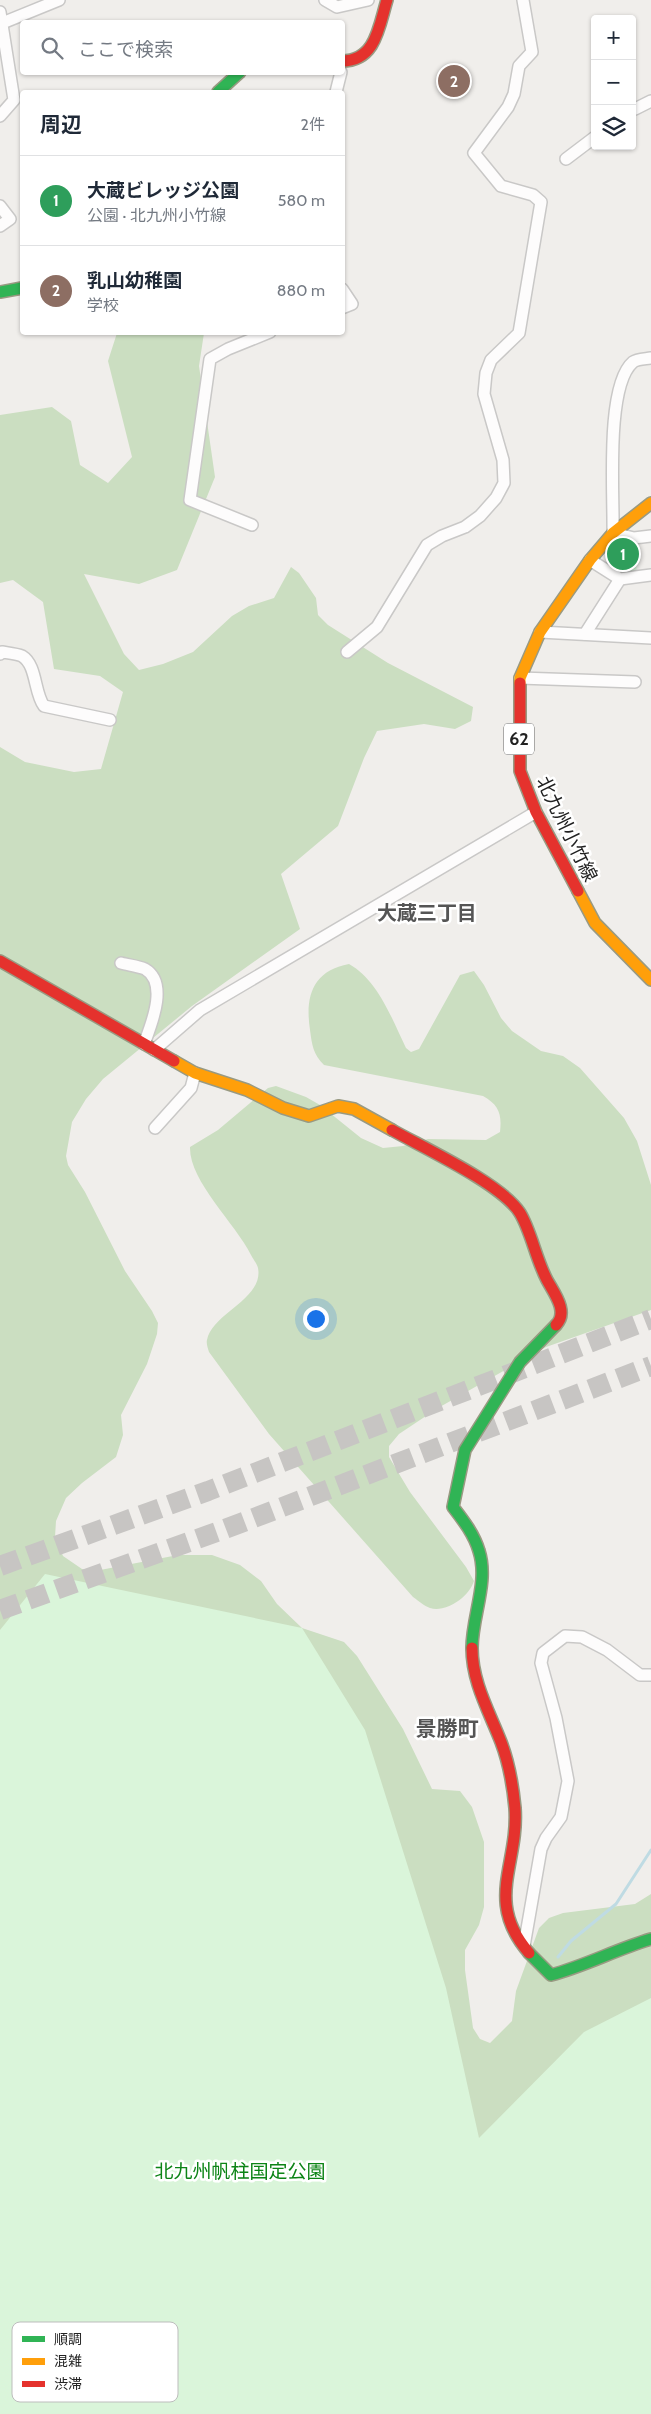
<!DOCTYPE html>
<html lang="ja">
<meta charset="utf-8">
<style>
:root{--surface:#fff;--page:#f6f6f7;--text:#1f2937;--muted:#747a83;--line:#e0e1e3;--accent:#6a6968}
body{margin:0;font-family:Cabin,"Noto Sans JP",sans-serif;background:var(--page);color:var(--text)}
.controls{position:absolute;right:15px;top:15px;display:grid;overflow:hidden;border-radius:5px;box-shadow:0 1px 4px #0004}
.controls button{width:45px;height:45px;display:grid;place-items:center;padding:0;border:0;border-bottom:1px solid var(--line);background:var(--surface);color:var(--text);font:25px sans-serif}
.you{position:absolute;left:315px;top:1318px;width:18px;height:18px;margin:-12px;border:4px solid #fff;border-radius:50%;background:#1a73e8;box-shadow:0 0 0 8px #1a73e833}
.badge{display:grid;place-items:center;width:32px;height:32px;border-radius:50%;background:var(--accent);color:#fff;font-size:16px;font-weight:700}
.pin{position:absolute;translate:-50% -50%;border:2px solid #fff;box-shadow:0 1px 5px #0006}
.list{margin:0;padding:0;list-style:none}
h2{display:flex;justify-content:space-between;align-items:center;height:65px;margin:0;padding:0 20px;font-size:21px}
h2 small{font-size:16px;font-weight:400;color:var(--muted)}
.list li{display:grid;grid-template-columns:32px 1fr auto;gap:15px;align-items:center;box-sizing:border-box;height:90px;padding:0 20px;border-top:1px solid var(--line)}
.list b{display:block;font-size:19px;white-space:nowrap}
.list p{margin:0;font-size:16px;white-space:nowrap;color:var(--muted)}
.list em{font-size:16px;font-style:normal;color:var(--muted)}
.icon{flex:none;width:28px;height:28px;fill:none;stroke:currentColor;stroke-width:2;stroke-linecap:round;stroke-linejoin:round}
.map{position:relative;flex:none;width:651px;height:2414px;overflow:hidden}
.search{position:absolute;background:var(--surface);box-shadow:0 1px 4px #0004;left:20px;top:20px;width:325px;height:55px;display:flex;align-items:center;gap:12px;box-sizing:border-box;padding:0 18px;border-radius:5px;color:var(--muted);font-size:19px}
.panel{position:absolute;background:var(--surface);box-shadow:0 1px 4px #0004;left:20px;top:90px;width:325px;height:245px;border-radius:5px}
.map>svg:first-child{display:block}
.forest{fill:#cbdec1}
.park{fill:#daf5da}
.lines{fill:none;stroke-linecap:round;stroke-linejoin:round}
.stream{stroke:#bfdbe3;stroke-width:3}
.highway-tunnel{stroke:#c7c5c3;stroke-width:20;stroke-dasharray:20 10;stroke-linecap:butt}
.street-casing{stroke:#c9c8c7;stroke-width:14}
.fast-casing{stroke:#999a82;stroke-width:14}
.slow-casing{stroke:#999a82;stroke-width:14}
.jam-casing{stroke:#999a82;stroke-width:14}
.street{stroke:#fdfcfc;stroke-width:11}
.fast{stroke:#30b455;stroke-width:11}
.slow{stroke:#ff9f0a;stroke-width:11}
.jam{stroke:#e5322d;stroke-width:11}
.labels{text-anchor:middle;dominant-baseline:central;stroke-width:5;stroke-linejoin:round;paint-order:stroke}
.shield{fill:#fff;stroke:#646464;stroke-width:1}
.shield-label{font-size:18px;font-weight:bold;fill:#222}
.street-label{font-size:19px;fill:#222;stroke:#fff}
.park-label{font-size:19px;fill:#0c8416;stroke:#fff}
.neighbourhood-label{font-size:20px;font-weight:bold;fill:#555;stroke:#fff}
.quarter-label{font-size:21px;font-weight:bold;fill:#555;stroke:#fff}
.key{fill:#fff;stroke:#bdbdbd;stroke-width:1}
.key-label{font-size:14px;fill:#222}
</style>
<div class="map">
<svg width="651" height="2414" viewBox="0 0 651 2414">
<rect width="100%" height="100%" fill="#f0eeeb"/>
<g class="forest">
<path d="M117,333H204L199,366L215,477L177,570L139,584L84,574L124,654L139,670L163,664L193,652L232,616L249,606L274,598L291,567L299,573L316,598L318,615L328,625L388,663L473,707L471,721L455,729L424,724L377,731L364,758L338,826L281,874L300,929L192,1006L103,1079L86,1099L72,1122L66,1156L68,1165L85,1192L125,1271L152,1311L158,1323L157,1334L147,1364L121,1415L123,1435L116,1457L82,1483L66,1498L56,1521L55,1537L63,1556L82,1569L95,1571L178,1555H212L240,1565L261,1581L277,1604L302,1628L344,1642L357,1656L403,1729L432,1789L460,1791L472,1807L484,1842V1907L479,1925L465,1950V1970L473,2028L480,2039L490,2043L512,2021L516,1991L539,1928L549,1918L563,1913L635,1904L651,1894V2414H0V747L25,762L74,772L101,769L123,692L100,676L54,669L43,602L13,580L0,583V415L52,407L71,421L80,465L108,483L132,457L108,361Z"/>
<path d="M349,964C378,980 392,1019 406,1048L411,1052L419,1049L460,975L474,971L484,985L501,1018L512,1031L541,1051L563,1056L580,1068L624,1118L637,1141L651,1185V1310L546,1347L438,1408L399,1434L389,1446V1457L410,1492L466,1567L474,1581C469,1597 446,1613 430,1608C424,1606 419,1601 413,1597L269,1434L209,1352C208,1349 206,1343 207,1340C212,1313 264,1299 258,1268C257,1264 253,1259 251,1255C235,1223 189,1181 190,1147L218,1130L268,1088L276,1086L306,1097L320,1105L361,1138L383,1148L403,1146L428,1139L486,1140L500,1132C502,1114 499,1105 483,1096L324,1065C313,1054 312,1045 310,1030C305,997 312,971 349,964Z"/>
</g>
<g class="park">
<path d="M633,546L637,572L623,574L607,560L616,547Z"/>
<path d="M45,1574L302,1628L365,1730L446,1988L479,2138L584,2032L651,1998V2414H0V1630Z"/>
</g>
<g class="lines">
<path class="stream" d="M558,1957L571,1941L616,1904L651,1850"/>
<g class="highway-tunnel">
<path d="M0,1566L208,1491L651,1319"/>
<path d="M0,1610L225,1529L651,1366"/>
</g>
<g class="street-casing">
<g id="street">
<path d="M325,0L337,7L368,0"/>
<path d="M0,12L14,100L0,116"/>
<path d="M0,24L59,0"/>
<path d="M336,92L341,72"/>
<path d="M635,109L651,101"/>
<path d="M566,159L595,137"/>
<path d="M0,206L10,219L0,226"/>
<path d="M342,289L352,304L342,308"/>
<path d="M651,358C645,359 637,359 633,362C605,386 614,496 613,533L634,538L651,536"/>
<path d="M252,525L190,500L210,359L228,349L270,332"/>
<path d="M590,560L620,579L651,575"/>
<path d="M540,632L651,638"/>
<path d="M585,634L620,579"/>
<path d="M347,652L377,627L427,545L442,536L465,527L480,516L496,498L504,483L503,460L484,394L486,373L491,360L519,333L541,202L533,195L501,186L474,153L508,107L514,94L519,66L532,52L523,0"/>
<path d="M0,654L2,652C8,653 17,654 22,656C37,665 34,693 44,706L110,720"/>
<path d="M520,678L635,682"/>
<path d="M121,963C128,965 138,966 145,969C169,983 151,1025 144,1044"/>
<path d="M154,1050L200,1010L536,812"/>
<path d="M155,1128L191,1088L195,1073"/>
<path d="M524,1946L541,1849L546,1838L561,1817L568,1781L556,1718L541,1663L543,1653L565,1636L582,1637L607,1650L640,1675H651"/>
</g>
</g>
<g class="fast-casing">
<g id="fast">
<path d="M218,92L240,72"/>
<path d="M0,292L22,288"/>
<path d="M472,1648C472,1616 489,1582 479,1551C474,1534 463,1520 453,1507L465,1450L520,1362L556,1325"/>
<path d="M529,1953L551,1975C585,1966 617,1949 651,1939"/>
</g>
</g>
<g class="slow-casing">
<g id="slow">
<path d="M520,683V678L540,632L590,560L613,533L651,503"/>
<path d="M578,891L595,923L651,980"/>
<path d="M174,1061L195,1073L247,1090L283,1108L309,1116L338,1106L354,1109L392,1130"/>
</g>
</g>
<g class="jam-casing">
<g id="jam">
<path d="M342,61C376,61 379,26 387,0"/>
<path d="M520,683V771L536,812L578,891"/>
<path d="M0,961L174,1061"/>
<path d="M392,1130C424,1148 502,1184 520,1213C531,1231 536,1259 547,1280C554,1293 569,1312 556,1325"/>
<path d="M472,1648C472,1682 489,1711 501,1742C509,1763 513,1786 515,1808C519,1865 484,1901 529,1953"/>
</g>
</g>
<use href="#street" class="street"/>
<use href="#fast" class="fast"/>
<use href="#slow" class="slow"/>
<use href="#jam" class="jam"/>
</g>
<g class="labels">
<rect class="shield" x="504" y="723.5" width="30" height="31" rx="4"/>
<g class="shield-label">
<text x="519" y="739">62</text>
</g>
<g class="street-label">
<text transform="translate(567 829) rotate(64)">北九州小竹線</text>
</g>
<g class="park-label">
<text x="240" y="2171">北九州帆柱国定公園</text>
</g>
<g class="neighbourhood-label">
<text x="427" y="913">大蔵三丁目</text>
</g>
<g class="quarter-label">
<text x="447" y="1728">景勝町</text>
</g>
</g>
<rect x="12" y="2322" width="166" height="80" rx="8" class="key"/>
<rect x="22" y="2336" width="23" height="6" fill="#30b455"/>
<rect x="22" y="2358" width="23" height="7" fill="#ff9f0a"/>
<rect x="22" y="2381" width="23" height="6" fill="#e5322d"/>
<g class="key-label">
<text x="54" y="2344">順調</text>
<text x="54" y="2366">混雑</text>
<text x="54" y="2389">渋滞</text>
</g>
</svg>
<div class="controls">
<button>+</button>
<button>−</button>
<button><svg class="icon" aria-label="layers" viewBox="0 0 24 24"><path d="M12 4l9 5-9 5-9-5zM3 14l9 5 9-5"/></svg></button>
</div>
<div class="you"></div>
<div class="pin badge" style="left:623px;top:554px;background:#2e9e5b">1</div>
<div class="pin badge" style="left:454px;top:81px;background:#8d6e63">2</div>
<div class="search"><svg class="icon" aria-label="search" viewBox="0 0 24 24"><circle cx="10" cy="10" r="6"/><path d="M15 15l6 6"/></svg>ここで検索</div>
<section class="panel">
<h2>周辺<small>2件</small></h2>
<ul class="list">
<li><span class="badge" style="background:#2e9e5b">1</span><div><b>大蔵ビレッジ公園</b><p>公園 · 北九州小竹線</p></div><em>580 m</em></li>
<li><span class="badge" style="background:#8d6e63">2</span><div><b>乳山幼稚園</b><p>学校</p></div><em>880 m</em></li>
</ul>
</section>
</div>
